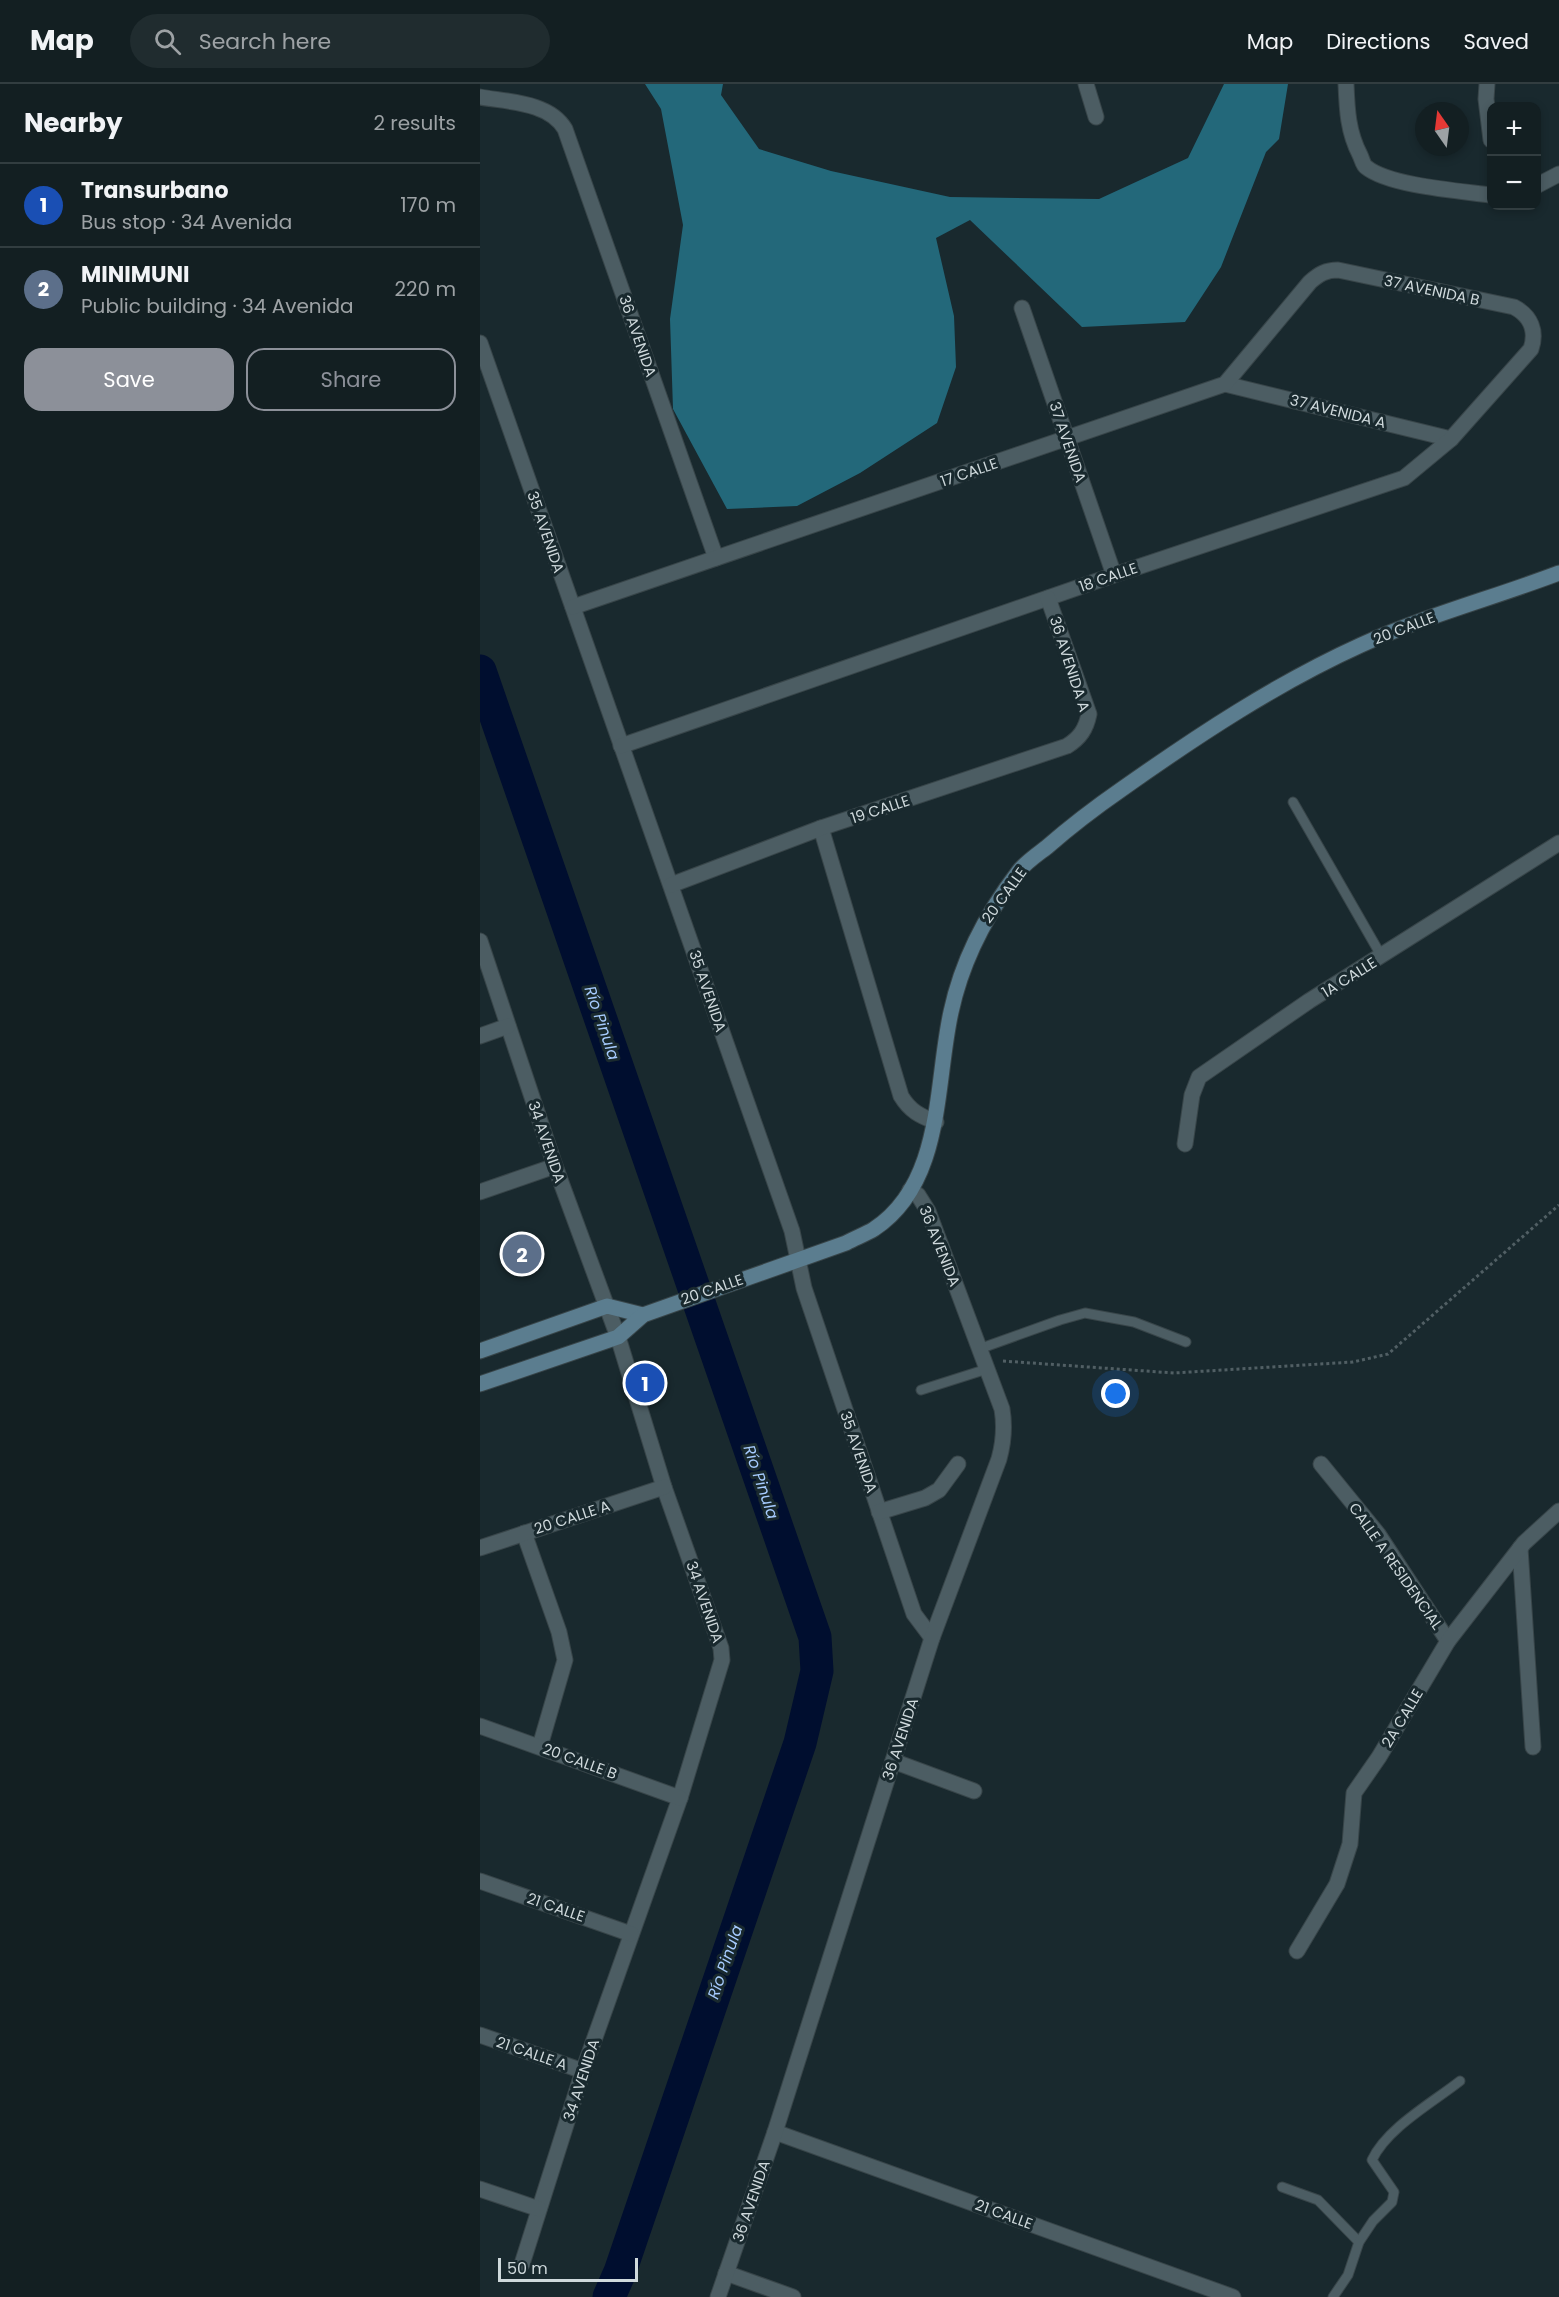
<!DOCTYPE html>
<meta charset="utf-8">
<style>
:root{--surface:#131f22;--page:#202c2f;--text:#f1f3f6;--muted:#9da2a5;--line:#323d40;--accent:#8c9099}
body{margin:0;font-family:Poppins,sans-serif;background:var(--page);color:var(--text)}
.controls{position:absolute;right:18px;top:18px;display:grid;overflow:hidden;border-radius:12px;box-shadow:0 3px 9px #0003}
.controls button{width:54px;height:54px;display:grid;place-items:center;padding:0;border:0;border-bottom:2px solid var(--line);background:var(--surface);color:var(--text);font:30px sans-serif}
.compass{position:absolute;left:935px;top:18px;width:54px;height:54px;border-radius:50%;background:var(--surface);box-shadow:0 3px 9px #0003;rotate:346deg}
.scale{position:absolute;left:18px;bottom:15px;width:140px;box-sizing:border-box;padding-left:6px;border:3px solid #cfd9dc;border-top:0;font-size:16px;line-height:21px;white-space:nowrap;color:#cfd9dc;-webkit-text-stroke:4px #19292e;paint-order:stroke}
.you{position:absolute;left:636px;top:1310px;width:21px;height:21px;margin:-15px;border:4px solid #fff;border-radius:50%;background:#1a73e8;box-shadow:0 0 0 9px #1a73e833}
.badge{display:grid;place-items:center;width:39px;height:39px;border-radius:50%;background:var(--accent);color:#fff;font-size:20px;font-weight:700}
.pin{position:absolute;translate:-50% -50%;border:3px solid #fff;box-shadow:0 2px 6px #0006}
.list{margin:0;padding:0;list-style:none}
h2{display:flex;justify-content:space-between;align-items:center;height:78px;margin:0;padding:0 24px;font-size:26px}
h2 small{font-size:20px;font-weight:400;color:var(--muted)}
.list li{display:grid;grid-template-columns:39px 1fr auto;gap:18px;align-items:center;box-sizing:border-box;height:84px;padding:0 24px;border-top:2px solid var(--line)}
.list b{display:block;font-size:22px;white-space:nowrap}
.list p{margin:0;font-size:20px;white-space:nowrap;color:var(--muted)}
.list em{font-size:20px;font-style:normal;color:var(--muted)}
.actions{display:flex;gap:12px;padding:18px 24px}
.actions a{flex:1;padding:14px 0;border:2px solid var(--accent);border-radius:18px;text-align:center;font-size:21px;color:var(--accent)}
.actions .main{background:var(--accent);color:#fff}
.icon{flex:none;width:33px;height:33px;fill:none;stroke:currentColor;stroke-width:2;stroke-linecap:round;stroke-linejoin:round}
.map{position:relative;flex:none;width:1079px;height:2213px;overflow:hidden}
header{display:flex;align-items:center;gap:36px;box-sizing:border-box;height:84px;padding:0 30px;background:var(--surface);border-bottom:2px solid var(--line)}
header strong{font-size:28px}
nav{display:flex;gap:33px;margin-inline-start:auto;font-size:21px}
.search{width:420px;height:54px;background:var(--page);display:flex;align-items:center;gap:15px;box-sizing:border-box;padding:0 21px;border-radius:33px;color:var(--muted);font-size:22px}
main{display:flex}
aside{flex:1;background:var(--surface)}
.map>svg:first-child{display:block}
.forest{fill:#23687a}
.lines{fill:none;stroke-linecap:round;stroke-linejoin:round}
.river{stroke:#000e2f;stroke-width:33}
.lane-casing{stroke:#384549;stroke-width:11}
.street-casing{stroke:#384549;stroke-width:17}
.secondary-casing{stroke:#384549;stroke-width:17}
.path{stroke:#515f64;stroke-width:3;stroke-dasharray:3 3;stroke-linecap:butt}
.lane{stroke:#4c5d63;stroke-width:9}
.street{stroke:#4c5d63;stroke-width:15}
.secondary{stroke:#5b7d8f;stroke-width:15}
.labels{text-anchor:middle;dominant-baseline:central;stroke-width:6;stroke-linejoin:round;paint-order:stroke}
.street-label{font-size:15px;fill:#cfd9dc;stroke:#19292e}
.water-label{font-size:16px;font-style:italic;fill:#a6cbfe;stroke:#19292e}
</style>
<header>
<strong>Map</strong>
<div class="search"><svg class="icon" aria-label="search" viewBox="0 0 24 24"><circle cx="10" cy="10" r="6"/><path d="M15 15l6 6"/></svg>Search here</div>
<nav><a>Map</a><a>Directions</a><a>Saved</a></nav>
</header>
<main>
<aside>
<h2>Nearby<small>2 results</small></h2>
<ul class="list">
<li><span class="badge" style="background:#1a4fb4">1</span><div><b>Transurbano</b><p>Bus stop · 34 Avenida</p></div><em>170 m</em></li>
<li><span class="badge" style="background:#5c6f8a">2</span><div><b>MINIMUNI</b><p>Public building · 34 Avenida</p></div><em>220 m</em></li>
</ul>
<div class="actions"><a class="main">Save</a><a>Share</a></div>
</aside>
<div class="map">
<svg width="1079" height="2213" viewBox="0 0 1079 2213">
<rect width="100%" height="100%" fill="#19292e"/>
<path class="forest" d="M165,0H243L241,11L279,65L351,87L470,113L619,115L708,74L744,0H808L799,55L786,68L741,183L705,238L602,243L490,136L456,154L474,232L476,283L457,339L380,389L317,422L247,425L193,325L190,235L203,141L181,25Z"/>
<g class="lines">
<path class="river" d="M0,587L335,1553L337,1587L320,1659L140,2188L129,2213"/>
<g class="lane-casing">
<g id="lane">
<path d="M813,718L902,873"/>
<path d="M499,1265L580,1236L605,1229L654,1238L706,1258"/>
<path d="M441,1306L507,1285"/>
<path d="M802,2103L838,2116L879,2158"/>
<path d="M853,2213L868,2191L879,2158L893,2137L912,2118L914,2108L892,2076C907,2044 952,2019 980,1997"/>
</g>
</g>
<g class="street-casing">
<g id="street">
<path d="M606,0L616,33"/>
<path d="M866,0C867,26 868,48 880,71C882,75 883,81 886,83C909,102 981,107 1011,111"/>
<path d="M1007,0L1006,15L1011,56"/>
<path d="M0,13C28,18 69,18 85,45L236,474"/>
<path d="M1056,102L1079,90"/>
<path d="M542,224L634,491"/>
<path d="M0,259L312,1147L324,1204L434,1530L452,1554"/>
<path d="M745,300L971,355"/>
<path d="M93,523L745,300L830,198C839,190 846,186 858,186L1034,223C1051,232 1057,247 1051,265L971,355L924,394L634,491L141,662"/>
<path d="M341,744L421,1012C430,1027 440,1032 456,1038"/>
<path d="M191,801L341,744L587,662C600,654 606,645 609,630L568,514"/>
<path d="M0,857L75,1082L138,1253L184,1403L241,1564L242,1576L200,1714L103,1987L42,2180"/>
<path d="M0,952L28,942"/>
<path d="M705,1060L712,1011L719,993L829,917L1079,759"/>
<path d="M0,1108L75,1082"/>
<path d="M841,1380L898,1450L968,1557"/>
<path d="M399,1428L445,1414L459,1406L478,1380"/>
<path d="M44,1449L79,1548L85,1576L60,1662"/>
<path d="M0,1464L184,1403"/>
<path d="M1040,1464L1053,1663"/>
<path d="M0,1642L200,1714"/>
<path d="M413,1677L494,1707"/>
<path d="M0,1797L151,1850"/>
<path d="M817,1867L857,1800L870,1760L874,1709L899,1673L968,1557L1044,1459L1079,1427"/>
<path d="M0,1951L103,1987"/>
<path d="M295,2048L753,2213"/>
<path d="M0,2105L59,2125"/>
<path d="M246,2189L313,2213"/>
<path d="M238,2213L295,2048L452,1554L519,1375C524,1357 525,1343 522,1325L448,1127L438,1111L430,1106"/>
</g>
</g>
<g class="secondary-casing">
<g id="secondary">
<path d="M0,1267L127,1222L163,1231"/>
<path d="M0,1300L138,1253L163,1231L366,1159C375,1154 386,1150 394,1145C464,1099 455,999 471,928C482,876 507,829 539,787C546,778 558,770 567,763C591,742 616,723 642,705C717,652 797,599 881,561C945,532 1013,514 1079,489"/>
</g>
</g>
<path class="path" d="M523,1277L694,1289L873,1278L908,1270L1079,1121"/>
<use href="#lane" class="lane"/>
<use href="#street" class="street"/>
<use href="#secondary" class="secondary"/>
</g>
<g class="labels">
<g class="street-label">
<text transform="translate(952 206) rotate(12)">37 AVENIDA B</text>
<text transform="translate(158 252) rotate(71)">36 AVENIDA</text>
<text transform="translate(858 327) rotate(14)">37 AVENIDA A</text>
<text transform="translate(588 358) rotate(71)">37 AVENIDA</text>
<text transform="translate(489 388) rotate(-19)">17 CALLE</text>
<text transform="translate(66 448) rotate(71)">35 AVENIDA</text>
<text transform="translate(628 493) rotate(-19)">18 CALLE</text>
<text transform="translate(924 544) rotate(-21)">20 CALLE</text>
<text transform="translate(590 580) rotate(72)">36 AVENIDA A</text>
<text transform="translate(400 725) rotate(-18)">19 CALLE</text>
<text transform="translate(524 811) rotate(-54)">20 CALLE</text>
<text transform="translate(869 893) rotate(-32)">1A CALLE</text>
<text transform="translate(228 907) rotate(71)">35 AVENIDA</text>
<text transform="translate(67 1058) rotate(71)">34 AVENIDA</text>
<text transform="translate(460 1162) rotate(68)">36 AVENIDA</text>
<text transform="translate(232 1205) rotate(-19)">20 CALLE</text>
<text transform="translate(379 1368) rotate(71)">35 AVENIDA</text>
<text transform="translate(92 1433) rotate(-18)">20 CALLE A</text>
<text transform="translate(916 1482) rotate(55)">CALLE A RESIDENCIAL</text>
<text transform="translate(225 1518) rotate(71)">34 AVENIDA</text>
<text transform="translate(922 1634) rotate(-59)">2A CALLE</text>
<text transform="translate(420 1655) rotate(-72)">36 AVENIDA</text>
<text transform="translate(100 1677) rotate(20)">20 CALLE B</text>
<text transform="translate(76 1823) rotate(19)">21 CALLE</text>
<text transform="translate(52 1969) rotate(19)">21 CALLE A</text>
<text transform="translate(101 1996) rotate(-72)">34 AVENIDA</text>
<text transform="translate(271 2117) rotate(-71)">36 AVENIDA</text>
<text transform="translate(524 2130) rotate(20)">21 CALLE</text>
</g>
<g class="water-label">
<text transform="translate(122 939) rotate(71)">Río Pinula</text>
<text transform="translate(281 1398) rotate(71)">Río Pinula</text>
<text transform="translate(245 1878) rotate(-71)">Río Pinula</text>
</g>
</g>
</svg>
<div class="controls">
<button>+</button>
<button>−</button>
</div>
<svg class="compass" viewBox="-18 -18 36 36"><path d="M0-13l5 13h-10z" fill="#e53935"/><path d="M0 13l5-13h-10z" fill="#9da2a5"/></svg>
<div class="scale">50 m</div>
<div class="you"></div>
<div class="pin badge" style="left:165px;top:1299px;background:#1a4fb4">1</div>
<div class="pin badge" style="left:42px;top:1170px;background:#5c6f8a">2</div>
</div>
</main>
